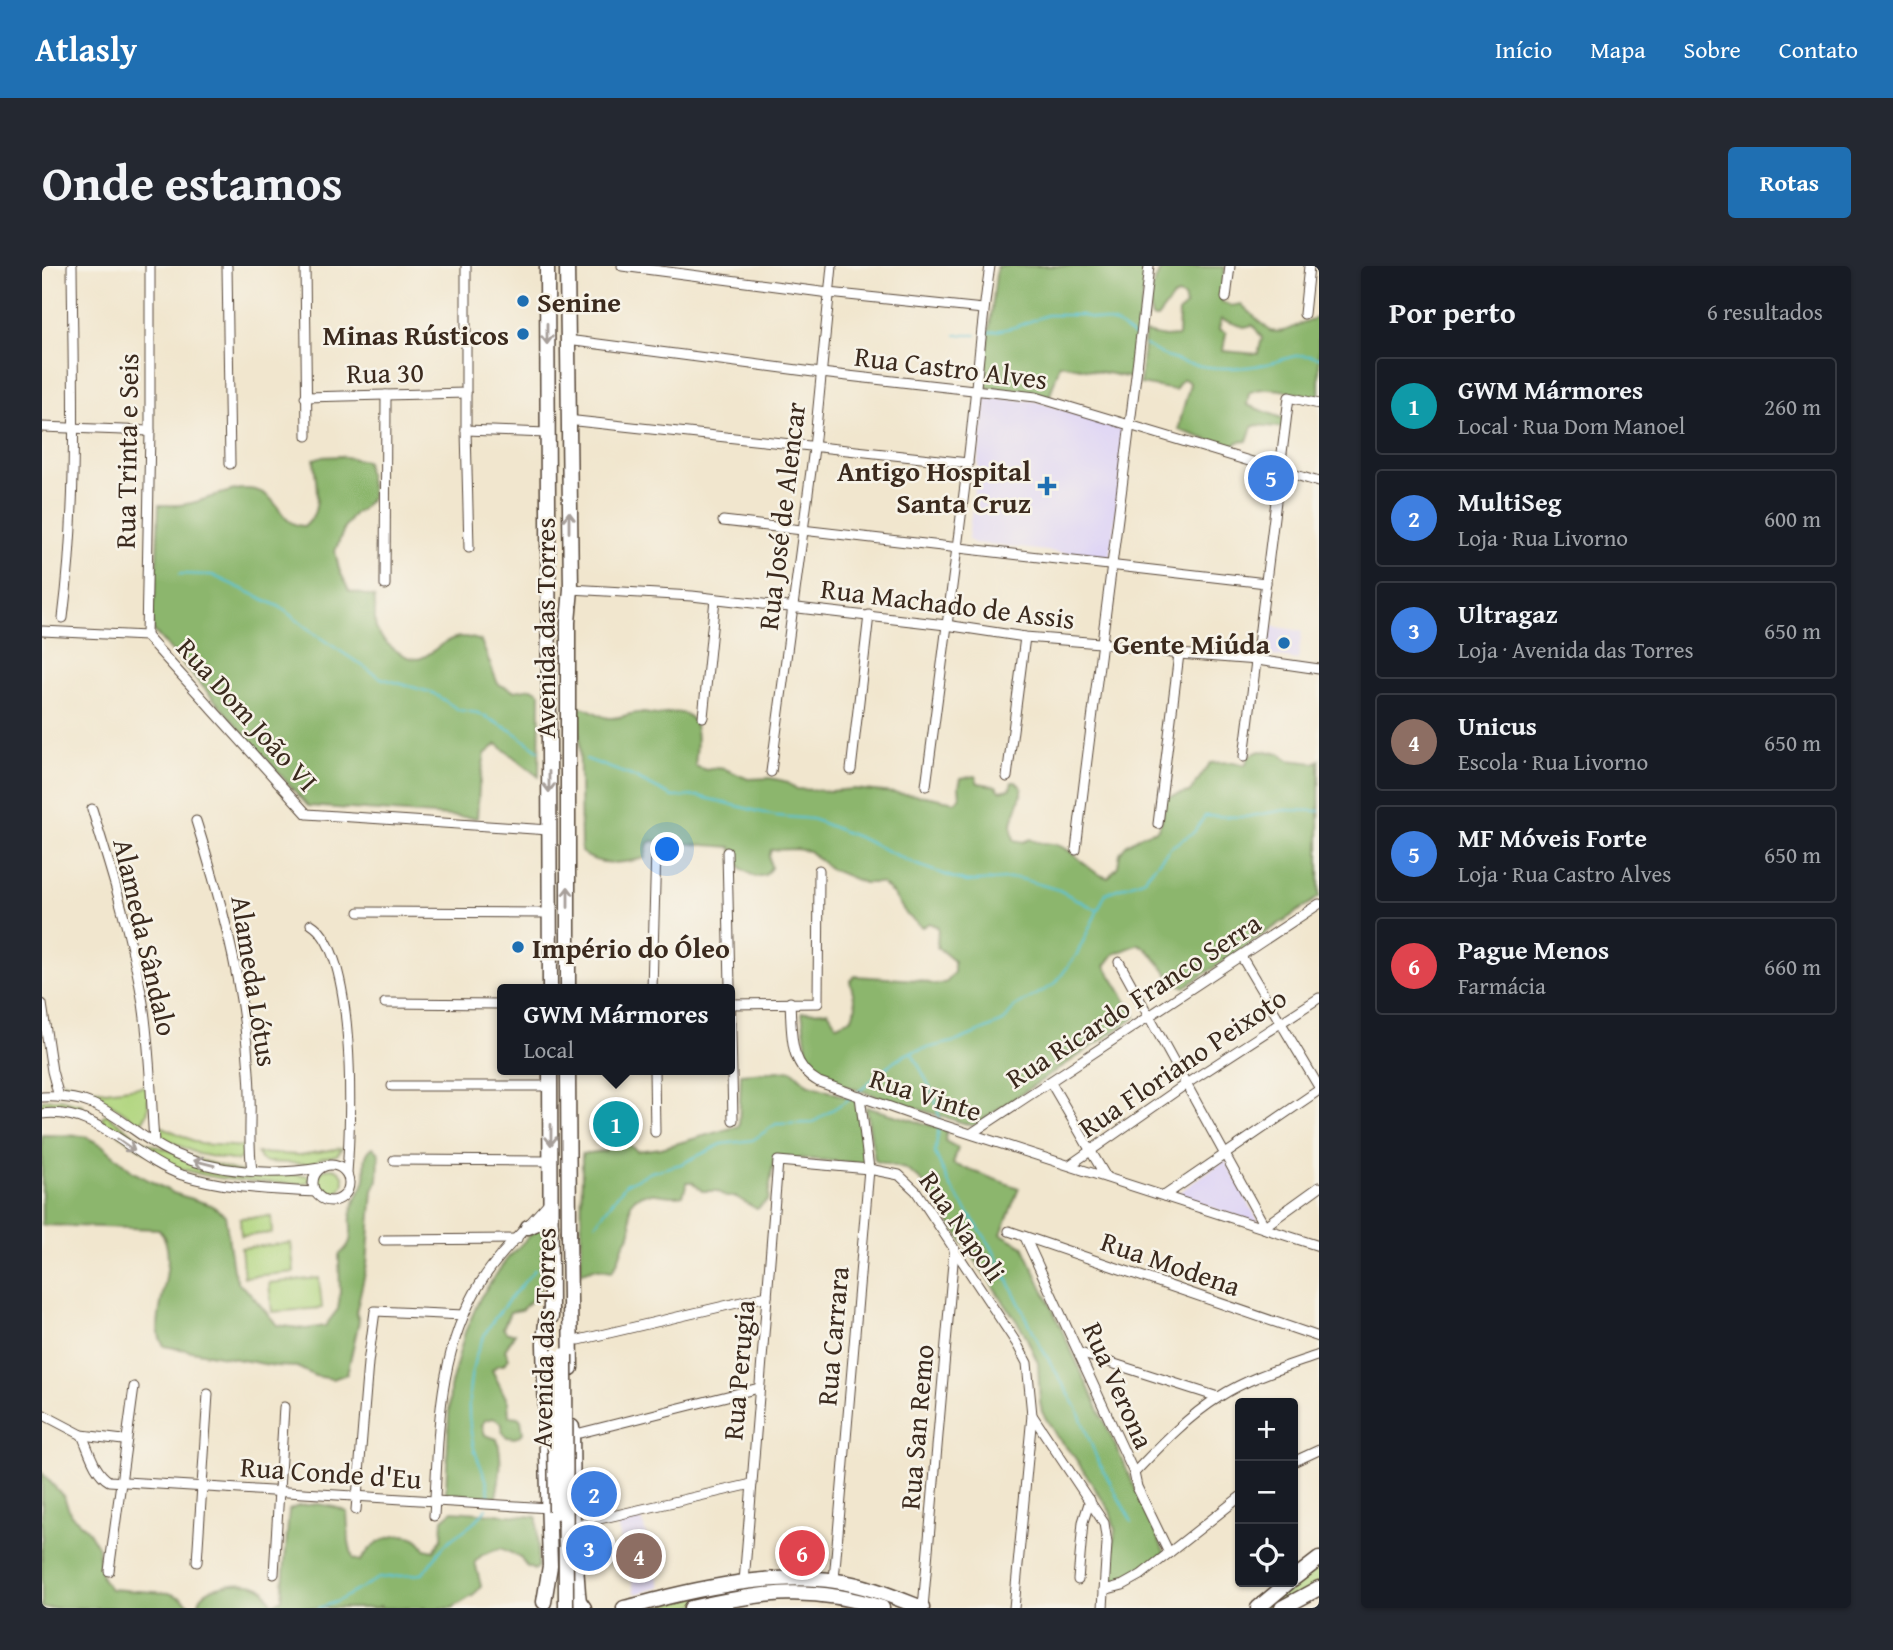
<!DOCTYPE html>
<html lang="pt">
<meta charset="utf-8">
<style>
:root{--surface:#171b24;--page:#242831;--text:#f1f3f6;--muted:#9ea1a6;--line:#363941;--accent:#1f6fb2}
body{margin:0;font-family:"Gentium Book Plus",serif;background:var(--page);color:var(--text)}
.controls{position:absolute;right:21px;bottom:21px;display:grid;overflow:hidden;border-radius:7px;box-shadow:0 2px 5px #0004}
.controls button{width:63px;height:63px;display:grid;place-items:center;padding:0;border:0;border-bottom:2px solid var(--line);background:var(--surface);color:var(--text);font:35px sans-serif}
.you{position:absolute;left:626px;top:584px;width:24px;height:24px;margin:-18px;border:5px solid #fff;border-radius:50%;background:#1a73e8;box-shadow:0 0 0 10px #1a73e833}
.badge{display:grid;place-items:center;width:46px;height:46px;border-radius:50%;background:var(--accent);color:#fff;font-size:23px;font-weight:700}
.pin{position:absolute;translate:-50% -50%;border:4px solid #fff;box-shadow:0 2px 7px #0006}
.popup{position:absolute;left:455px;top:718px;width:238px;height:91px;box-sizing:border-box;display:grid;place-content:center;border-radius:7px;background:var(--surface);filter:drop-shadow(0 2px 5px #0005);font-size:23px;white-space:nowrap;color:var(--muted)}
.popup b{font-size:26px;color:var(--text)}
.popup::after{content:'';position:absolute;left:50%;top:100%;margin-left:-14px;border:14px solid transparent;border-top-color:var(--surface)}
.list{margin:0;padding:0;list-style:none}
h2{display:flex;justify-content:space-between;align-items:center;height:91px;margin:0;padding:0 28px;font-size:30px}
h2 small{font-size:23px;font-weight:400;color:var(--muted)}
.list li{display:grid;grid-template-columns:46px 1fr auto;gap:21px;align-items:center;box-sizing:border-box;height:98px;margin:0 14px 14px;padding:0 14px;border:2px solid var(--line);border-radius:7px}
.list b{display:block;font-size:26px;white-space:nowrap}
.list p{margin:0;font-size:23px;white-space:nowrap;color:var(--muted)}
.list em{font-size:23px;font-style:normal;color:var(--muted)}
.icon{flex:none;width:38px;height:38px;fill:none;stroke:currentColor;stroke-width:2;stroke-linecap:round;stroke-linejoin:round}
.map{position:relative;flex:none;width:1277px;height:1342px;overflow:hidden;border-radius:7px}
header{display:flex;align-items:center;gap:42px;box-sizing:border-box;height:98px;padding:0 35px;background:var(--accent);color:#fff}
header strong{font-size:33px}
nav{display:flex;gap:38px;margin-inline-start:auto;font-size:24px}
.intro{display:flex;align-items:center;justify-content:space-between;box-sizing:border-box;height:168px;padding:0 42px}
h1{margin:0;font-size:49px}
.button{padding:18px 32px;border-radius:7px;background:var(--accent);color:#fff;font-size:24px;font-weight:700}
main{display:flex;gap:42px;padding:0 42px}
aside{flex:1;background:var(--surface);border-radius:7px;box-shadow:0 2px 5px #0004}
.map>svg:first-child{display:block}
.built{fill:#dfd5f5}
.green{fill:#b0d57e;stroke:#76804e;stroke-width:2}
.forest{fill:#8cb66d;stroke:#647046;stroke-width:2;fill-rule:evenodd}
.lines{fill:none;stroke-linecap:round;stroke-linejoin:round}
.stream{stroke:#5ac4d6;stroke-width:2}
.street-casing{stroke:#564638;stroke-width:11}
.primary-casing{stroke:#564638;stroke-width:17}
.street{stroke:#fff;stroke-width:9}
.primary{stroke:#fff;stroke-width:14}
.primary-bridge-casing{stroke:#564638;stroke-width:17;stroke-linecap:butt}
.primary-bridge{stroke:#fff;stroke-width:14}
.oneway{stroke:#a79f9a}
.poi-dot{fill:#1f6fb2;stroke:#f7f3e8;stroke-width:2.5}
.labels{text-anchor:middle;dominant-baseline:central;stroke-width:5;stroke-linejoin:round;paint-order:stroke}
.poi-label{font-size:28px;font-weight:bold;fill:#3b2a1e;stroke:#f7f3e8;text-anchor:end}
.street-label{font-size:28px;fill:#3b2a1e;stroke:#f7f3e8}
</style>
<header>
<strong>Atlasly</strong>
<nav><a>Início</a><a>Mapa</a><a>Sobre</a><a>Contato</a></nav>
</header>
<div class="intro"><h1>Onde estamos</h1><a class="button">Rotas</a></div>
<main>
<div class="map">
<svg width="1277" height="1342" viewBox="0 0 1277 1342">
<rect width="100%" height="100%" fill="#f7f3e8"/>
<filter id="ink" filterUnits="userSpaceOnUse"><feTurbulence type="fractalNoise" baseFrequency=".0143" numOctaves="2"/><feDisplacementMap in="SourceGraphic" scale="14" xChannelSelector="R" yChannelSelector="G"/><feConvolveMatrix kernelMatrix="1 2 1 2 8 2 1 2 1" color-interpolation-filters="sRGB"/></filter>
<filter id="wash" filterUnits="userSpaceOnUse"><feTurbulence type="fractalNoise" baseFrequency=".00686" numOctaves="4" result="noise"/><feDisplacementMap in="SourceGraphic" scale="28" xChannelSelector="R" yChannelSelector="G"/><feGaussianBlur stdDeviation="1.57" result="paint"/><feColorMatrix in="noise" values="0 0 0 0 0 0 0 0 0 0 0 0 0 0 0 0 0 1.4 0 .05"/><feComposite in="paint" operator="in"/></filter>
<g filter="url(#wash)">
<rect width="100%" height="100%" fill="#f1e6ce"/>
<g class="built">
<path d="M944,131L993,135L1074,160L1083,161L1085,163L1068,292L932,277L926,273Z"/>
<path d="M1229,360L1260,365L1256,394L1224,389Z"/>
<path d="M1183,894L1218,958L1133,929Z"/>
<path d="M600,1253L618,1321L593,1328L575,1259Z"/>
</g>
<g class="green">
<path d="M20,815L63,825L105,820C105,834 111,851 96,857C73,838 53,828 24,822Z"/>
<path d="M18,833L41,839V843L37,846L0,843V834Z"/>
<path d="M64,848L104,877L201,907L263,909L267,910L268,915L261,918C210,916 161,916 114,892C95,882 79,868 61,856L60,851Z"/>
<path d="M119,860L158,878L203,881L201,890L195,895L156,888L120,872Z"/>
<path d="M300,882L295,889L279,892L269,898L223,896L218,893L215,887L258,889Z"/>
<circle cx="289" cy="915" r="13"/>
<path d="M229,950L230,967L199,970L198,952Z"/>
<path d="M249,977L252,1006L202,1011L199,982Z"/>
<path d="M277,1012L280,1042L230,1046L227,1017Z"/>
<path d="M1277,1298V1318L1234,1342H1221Z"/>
<path d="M742,1317L791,1320L828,1329L826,1332L690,1330L638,1342H610L682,1324Z"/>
</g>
<g class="forest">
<path d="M955,0H1104L1090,112L1018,98L1007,132L943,121L941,118Z"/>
<path d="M1120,0L1183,1L1180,36L1189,40L1199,38L1228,65C1249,69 1257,54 1277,52V127L1275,132C1258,128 1222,117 1207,127L1205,139L1243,153L1242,162L1215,159L1210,161L1205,175L1196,176L1190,182L1137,164C1138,148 1145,133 1148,117L1142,113L1138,116L1133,124L1098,118L1103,67L1123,71L1136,70L1137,46L1144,40L1142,31L1136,29L1131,31L1115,52H1110C1104,35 1112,16 1120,0ZM1179,53L1202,61L1211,59L1220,72L1216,88L1181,85L1184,67L1177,63Z"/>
<path d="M298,190L324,195L330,231L319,244L312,248L303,261L293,285L297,303L307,325L332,331C335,342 331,352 334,362C337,370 345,378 352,383C385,408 388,378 413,372C422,369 431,372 439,375L456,418L472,425L490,422L498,427L497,511L455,478L443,488L437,521L435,552L266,540L111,364L110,345L114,318L117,239C125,239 135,240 144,238C166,235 190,219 213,224C239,230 236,260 263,260C282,245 273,215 272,193L278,191Z"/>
<path d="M537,441C549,441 556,451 567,452C577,453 585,448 595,447C602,446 610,449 617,449C625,448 631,445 639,447C661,450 654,485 653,500L664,504L674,502L683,503L706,513L728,512L742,515L755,523L788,525L812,523L883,530L913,536L918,531L917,520L919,512L933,510L936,517L954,520L958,525L968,523L970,516H974L980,522C978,544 965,551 972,574L981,576L988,573C998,579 1005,576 1015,579C1035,585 1045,606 1066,612L1076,600L1078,587L1084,579L1100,569L1115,564L1119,557L1124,531L1148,526L1168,497L1191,496L1203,499L1208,489L1218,485L1238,487L1246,494L1273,497L1277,494V631L1143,721C1123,714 1116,687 1097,678L1072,688L1063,700L1094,751L931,860L800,819L779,810L766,792L760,746L786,745L795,759L810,752L814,739L808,715L813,710L876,714L894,719L905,716L912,706V695L895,681L896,661L887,657L880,661L865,649L851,628L839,617H822L788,603L767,585L753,583L729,584L727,591L729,602L723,609L713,611L699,602L689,581L611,575L606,577L603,592C581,597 558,602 539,586Z"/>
<path d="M750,804L765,818L814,834L823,898L732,890L726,934L715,943L694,931H684L675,925H660L650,916H645L641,929C627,933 611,924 597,930C582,936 591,954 589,965C588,970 583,975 581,980C577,990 577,996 570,1005L552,1002L539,1007L540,888L563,885L568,880L577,877L586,878L595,885L619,882L697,860L699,808Z"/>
<path d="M824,841L905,864L903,875L916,882L911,898L977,922L959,968L981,980L1123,1287L1081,1317H1073L1069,1314L1073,1263L1068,1245L1031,1189L1015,1171L1000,1146L998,1136L996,1097L982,1066L879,914L863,903L833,895Z"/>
<path d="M0,869L42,870L60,879L91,906L131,927L169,939L183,949L191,1004L197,1018L208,1027L235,1059L264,1063L283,1060L296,1043L298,1029L297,989C317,973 305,963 310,943C312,932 322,923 323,912C325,899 319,890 331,881L337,887L336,914L331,924L325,998L314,1046L317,1055L305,1108L291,1113L273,1110L255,1101L233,1100L122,1080C102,1054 143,995 117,963L0,959Z"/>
<path d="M498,959L502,960L498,1026L479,1044L468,1046L461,1062L465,1067H473L463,1084L467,1092L461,1099H456L450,1104L466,1136L467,1150L476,1151L479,1154L481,1167L473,1172L465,1171L460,1165V1157L451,1152L443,1154L440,1159L443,1169L455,1173C461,1193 458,1211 454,1231L404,1227L408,1122L423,1066L438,1032L465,993Z"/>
<path d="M0,1207L22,1231L29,1249L45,1263L56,1281L60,1312L68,1323L127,1327L140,1332L152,1342H0Z"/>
<path d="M276,1238L293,1241L305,1246L307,1276L311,1293L318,1295C322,1291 325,1285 329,1282C345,1268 373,1262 383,1283L392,1285L400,1272L401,1253L411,1245L495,1251L496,1301L492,1304L484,1300L478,1291L459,1282L440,1289L433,1296L439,1320L432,1329L410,1342H340L338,1340L334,1342H155C157,1338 157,1335 159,1331C169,1318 203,1314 218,1321C225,1324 225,1332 231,1338L240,1333L247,1244L256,1240Z"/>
</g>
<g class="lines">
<g class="stream">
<path d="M945,67L973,61L1005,49H1039L1075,58L1093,71"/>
<path d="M914,69H934"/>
<path d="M1104,79C1137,103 1186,106 1225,98C1247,93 1253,85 1277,92"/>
<path d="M137,308L170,309L238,341L274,369L339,412L391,427L417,444L436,447L470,465L497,485"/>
<path d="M544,493L590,510L631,531L656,530L734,550L770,553L818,572L875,599L924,616L976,612L1017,624L1055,644"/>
<path d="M870,787C880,807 897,832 897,855"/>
<path d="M817,825L853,794L869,786L915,775L961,756L973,741L1013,718L1035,688L1064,627L1101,614L1129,581L1152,566L1163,550L1203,551L1243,544L1277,545"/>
<path d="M897,861L893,887L908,920L949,980L998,1079L1035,1142L1055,1193L1090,1256"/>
<path d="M554,957L584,918L609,906L639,898L680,878L711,874L734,858L770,857L810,831"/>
<path d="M447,1233C448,1214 437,1200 432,1182C423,1145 425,1100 444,1066C457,1043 477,1023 493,1003"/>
<path d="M276,1342L294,1336L337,1312L380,1308C388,1299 398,1283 406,1276C422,1262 431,1262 444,1242"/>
</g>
</g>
</g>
<g filter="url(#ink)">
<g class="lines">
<g class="street-casing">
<g id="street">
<path d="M185,0L188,198"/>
<path d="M263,0L265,170"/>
<path d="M424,0V164L427,282"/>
<path d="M580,0L787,27L941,43"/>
<path d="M1184,32L1188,0"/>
<path d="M1262,48L1267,0"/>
<path d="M525,74L779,107L994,131L1277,216"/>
<path d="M263,131L424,127"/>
<path d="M525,154L926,197"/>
<path d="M0,161L108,165"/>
<path d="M424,164L505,167"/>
<path d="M681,255L1224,317"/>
<path d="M343,319L344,129"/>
<path d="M529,323L650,330L904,359L983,371L1058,377L1137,388L1215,394L1277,403"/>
<path d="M21,352C36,235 31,117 30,0"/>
<path d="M0,365L104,370L265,548L507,564"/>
<path d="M104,370L108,165V0"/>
<path d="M661,451L673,333"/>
<path d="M1202,491L1247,131L1277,138"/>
<path d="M809,504L827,349"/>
<path d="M729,506L772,182L790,0"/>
<path d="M965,511L983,371"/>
<path d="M884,520C898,412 913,304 926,196C934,131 938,65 948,0"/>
<path d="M50,543C70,607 90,671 101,737C108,783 109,830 112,877"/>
<path d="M154,555C177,627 198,704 205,780C206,796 208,813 208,829C209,854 206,879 210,904"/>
<path d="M1116,558L1137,388"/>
<path d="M1034,584C1057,389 1085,195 1107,0"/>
<path d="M685,586L691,854"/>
<path d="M317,646L507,647"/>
<path d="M269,658C315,686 309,856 305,907"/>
<path d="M1199,690L1277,821"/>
<path d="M1077,696L1224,963L1227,957L1277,921"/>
<path d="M610,723L614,583"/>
<path d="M748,736C750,767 746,799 777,816L885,854L1277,980"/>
<path d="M343,737L460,738"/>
<path d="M0,738L10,805L17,831"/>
<path d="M688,738L776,737L777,604"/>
<path d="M612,804L613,866"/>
<path d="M1009,817L1064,911"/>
<path d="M350,820H508"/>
<path d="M0,831C67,828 77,862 130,887C174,907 231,910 278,902"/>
<path d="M0,848C55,841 91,892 140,909C184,923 228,923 274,926"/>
<path d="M930,867L1277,638"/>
<path d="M352,894L509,895"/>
<circle cx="289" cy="917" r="18"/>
<path d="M1028,899L1144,818L1277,732"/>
<path d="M1122,930L1277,824"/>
<path d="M967,965L1277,1071"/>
<path d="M983,971L1092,1207L1095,1221L1127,1287"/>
<path d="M342,974L475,973"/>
<path d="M537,1074L725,1030"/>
<path d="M1038,1087L1176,1131"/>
<path d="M0,1148L40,1169L81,1174"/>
<path d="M990,1149L1062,1257L1065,1277L1061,1342"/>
<path d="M538,1167L717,1122"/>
<path d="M40,1169C47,1184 52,1206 67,1215L507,1242"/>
<path d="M1251,1196L1277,1184"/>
<path d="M1092,1207C1118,1180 1145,1151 1177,1131C1208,1111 1243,1101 1277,1089"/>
<path d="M314,1244L326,1097L333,1045L422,1049"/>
<path d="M392,1250C397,1169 394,1088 439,1016C457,987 486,961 508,935"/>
<path d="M531,1259L710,1218"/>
<path d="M155,1296L166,1128"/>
<path d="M67,1305L92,1121"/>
<path d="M232,1308L242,1141"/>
<path d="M792,1314L827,903L818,830"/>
<path d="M1036,1314L1041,1256L1048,1234"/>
<path d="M702,1316L736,895L827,903L857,909L874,925L975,1078L985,1097L990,1149L972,1342"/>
<path d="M1062,1324L1081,1319L1099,1309L1198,1231"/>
<path d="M881,1342L912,985"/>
</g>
</g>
<g class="primary-casing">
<g id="primary">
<path d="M505,0L508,723"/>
<path d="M525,0L529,323L526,356V723"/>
<path d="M508,804L509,1051"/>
<path d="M526,804L527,970"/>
<path d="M486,961L500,955L509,959"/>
<path d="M527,964L529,1102"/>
<path d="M530,1161L531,1259L536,1327L537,1335L542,1342"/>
<path d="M1251,1313L1277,1293"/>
<path d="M502,1336L508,1300L502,1078L504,1056L509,1044"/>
<path d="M582,1342C598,1339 613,1334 629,1330C679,1318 742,1307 794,1315C824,1319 852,1331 880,1342"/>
<path d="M649,1342C719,1326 770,1319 840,1342"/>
<path d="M1216,1342L1247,1316"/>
<path d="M1240,1342L1277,1322"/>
</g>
</g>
<use href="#street" class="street"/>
<use href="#primary" class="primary"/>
<g class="primary-bridge-casing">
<g id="primary-bridge">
<path d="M523,1089L524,1342"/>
<path d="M512,1090L514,1246"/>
</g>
</g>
<use href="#primary-bridge" class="primary-bridge"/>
</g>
<defs><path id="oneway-shaft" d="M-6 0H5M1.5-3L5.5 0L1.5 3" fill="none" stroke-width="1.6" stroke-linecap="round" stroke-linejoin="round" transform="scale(1.75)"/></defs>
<g class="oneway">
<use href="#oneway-shaft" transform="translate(505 68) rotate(90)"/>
<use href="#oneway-shaft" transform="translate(527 256) rotate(-90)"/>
<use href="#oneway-shaft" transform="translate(507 516) rotate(90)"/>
<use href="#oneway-shaft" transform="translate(526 631) rotate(-90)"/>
<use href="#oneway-shaft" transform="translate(509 869) rotate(90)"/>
<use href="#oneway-shaft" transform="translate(84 879) rotate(35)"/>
<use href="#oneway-shaft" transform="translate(162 897) rotate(-166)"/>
</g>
</g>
<g class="poi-dot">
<circle cx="481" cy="35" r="7"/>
<circle cx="481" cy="68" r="7"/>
<path d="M1001.5 209.5h7v7h7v7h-7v7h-7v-7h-7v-7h7z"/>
<circle cx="1242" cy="377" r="7"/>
<circle cx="476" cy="681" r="7"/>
</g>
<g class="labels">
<g class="poi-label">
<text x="495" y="35" text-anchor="start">Senine</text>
<text x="467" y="68">Minas Rústicos</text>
<text x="989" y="204">Antigo Hospital<tspan x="989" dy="32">Santa Cruz</tspan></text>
<text x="1228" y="377">Gente Miúda</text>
<text x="490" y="681" text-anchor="start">Império do Óleo</text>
</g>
<g class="street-label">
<text transform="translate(909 101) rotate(7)">Rua Castro Alves</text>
<text transform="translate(343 106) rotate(-1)">Rua 30</text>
<text transform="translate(84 185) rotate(-89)">Rua Trinta e Seis</text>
<text transform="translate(739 250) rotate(-83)">Rua José de Alencar</text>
<text transform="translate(906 337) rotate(7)">Rua Machado de Assis</text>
<text transform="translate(502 362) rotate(-90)">Avenida das Torres</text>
<text transform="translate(206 448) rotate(48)">Rua Dom João VI</text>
<text transform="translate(104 671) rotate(77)">Alameda Sândalo</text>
<text transform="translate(213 715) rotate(81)">Alameda Lótus</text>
<text transform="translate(1091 734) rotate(-33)">Rua Ricardo Franco Serra</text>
<text transform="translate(1140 796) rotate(-34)">Rua Floriano Peixoto</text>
<text transform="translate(884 828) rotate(18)">Rua Vinte</text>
<text transform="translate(921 960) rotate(55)">Rua Napoli</text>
<text transform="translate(1129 997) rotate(19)">Rua Modena</text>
<text transform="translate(790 1070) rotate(-85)">Rua Carrara</text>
<text transform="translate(501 1072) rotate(-89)">Avenida das Torres</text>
<text transform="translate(696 1104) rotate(-85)">Rua Perugia</text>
<text transform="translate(1077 1119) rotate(66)">Rua Verona</text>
<text transform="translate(874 1161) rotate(-85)">Rua San Remo</text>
<text transform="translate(289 1206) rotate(4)">Rua Conde d'Eu</text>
</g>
</g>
</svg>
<div class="controls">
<button>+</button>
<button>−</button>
<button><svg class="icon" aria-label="locate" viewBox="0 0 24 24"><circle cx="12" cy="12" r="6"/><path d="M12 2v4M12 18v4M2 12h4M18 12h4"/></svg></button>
</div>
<div class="you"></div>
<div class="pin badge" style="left:574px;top:858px;background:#0f9aa8">1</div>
<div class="popup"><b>GWM Mármores</b>Local</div>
<div class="pin badge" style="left:552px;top:1228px;background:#3f7fe0">2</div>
<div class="pin badge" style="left:547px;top:1282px;background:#3f7fe0">3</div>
<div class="pin badge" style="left:597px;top:1290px;background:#8d6e63">4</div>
<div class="pin badge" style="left:1229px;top:212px;background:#3f7fe0">5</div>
<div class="pin badge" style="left:760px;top:1287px;background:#e0444e">6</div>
</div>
<aside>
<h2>Por perto<small>6 resultados</small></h2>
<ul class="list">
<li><span class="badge" style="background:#0f9aa8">1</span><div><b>GWM Mármores</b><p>Local · Rua Dom Manoel</p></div><em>260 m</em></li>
<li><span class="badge" style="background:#3f7fe0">2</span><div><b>MultiSeg</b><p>Loja · Rua Livorno</p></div><em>600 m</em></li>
<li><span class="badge" style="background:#3f7fe0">3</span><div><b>Ultragaz</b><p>Loja · Avenida das Torres</p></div><em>650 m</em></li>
<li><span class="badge" style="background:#8d6e63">4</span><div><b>Unicus</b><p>Escola · Rua Livorno</p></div><em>650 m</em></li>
<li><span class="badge" style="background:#3f7fe0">5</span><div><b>MF Móveis Forte</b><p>Loja · Rua Castro Alves</p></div><em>650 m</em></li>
<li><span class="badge" style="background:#e0444e">6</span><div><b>Pague Menos</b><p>Farmácia</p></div><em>660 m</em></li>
</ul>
</aside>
</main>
